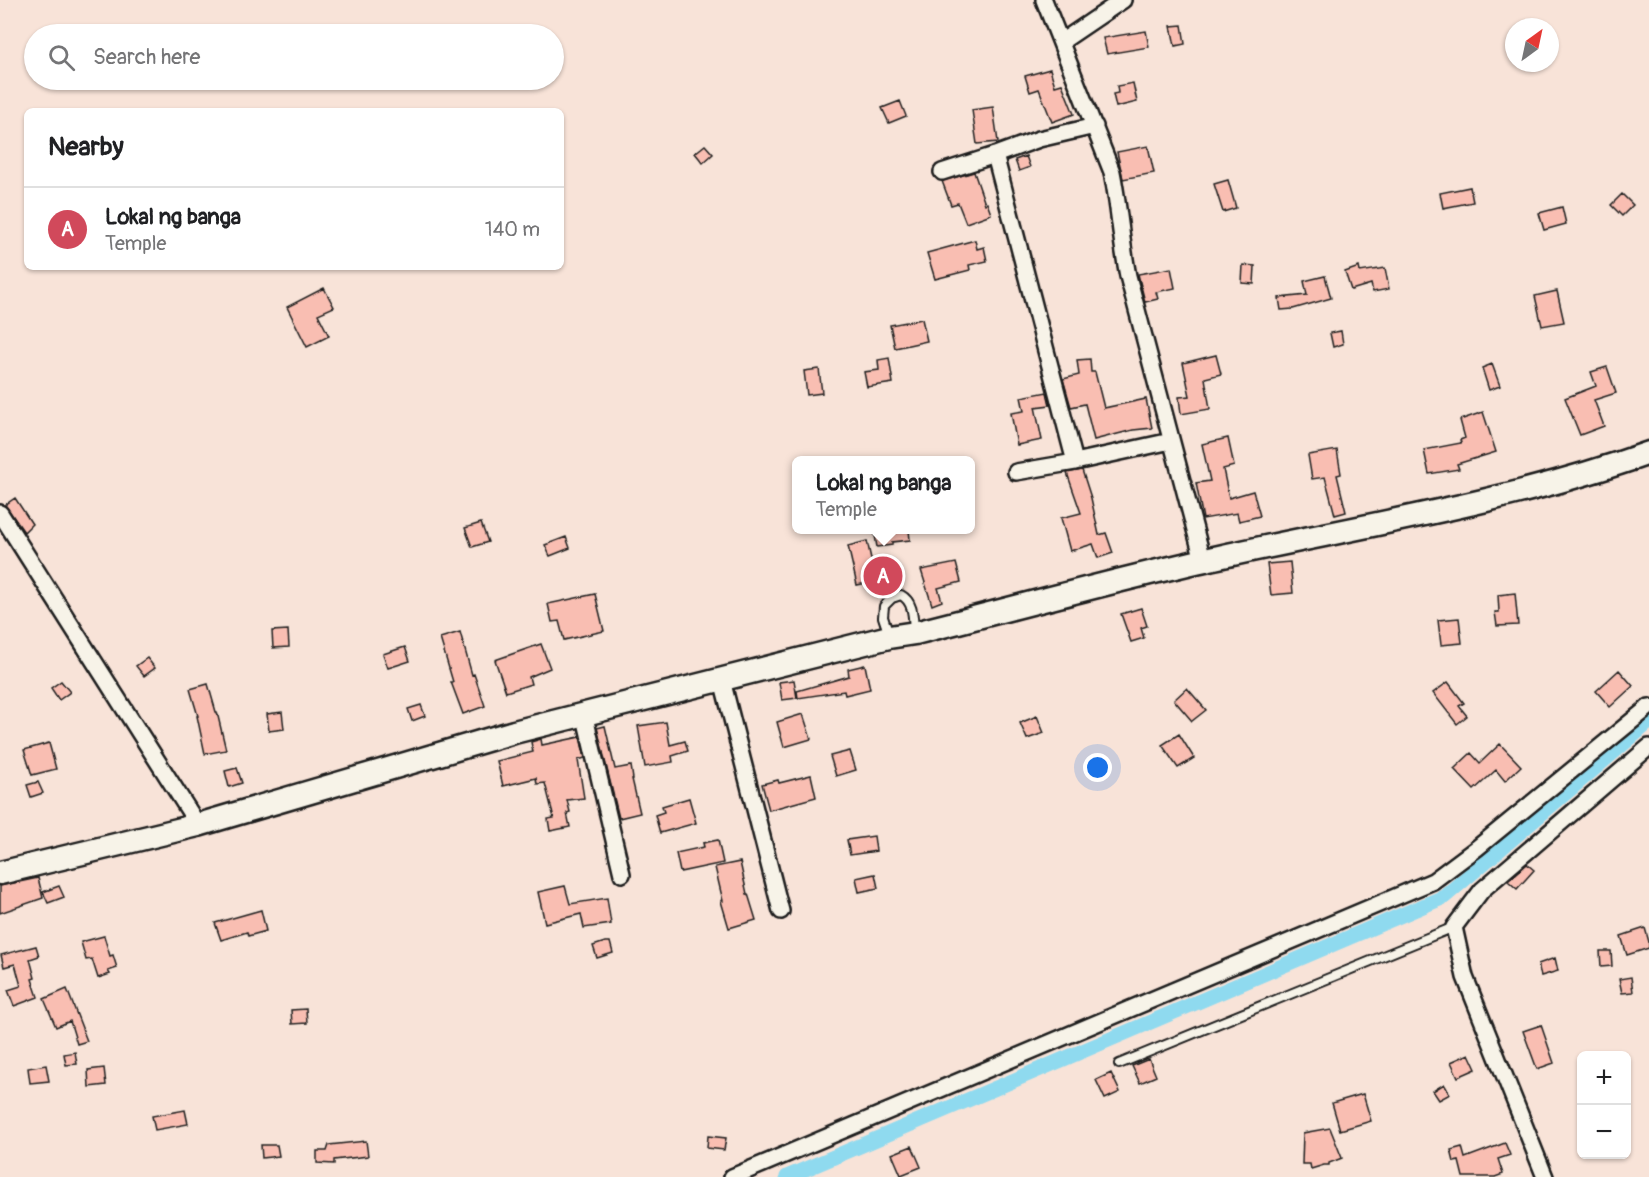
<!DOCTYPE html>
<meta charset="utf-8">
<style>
body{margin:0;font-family:Pangolin,sans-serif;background:#f6f6f6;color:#202124}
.controls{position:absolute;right:18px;bottom:18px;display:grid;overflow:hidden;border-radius:9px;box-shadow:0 2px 4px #0004}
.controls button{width:54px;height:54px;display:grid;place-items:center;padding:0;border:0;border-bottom:2px solid #e0e0e0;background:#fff;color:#202124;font:30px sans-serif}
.compass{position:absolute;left:1505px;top:18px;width:54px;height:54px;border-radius:50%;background:#fff;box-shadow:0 2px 4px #0004;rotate:33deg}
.you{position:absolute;left:1098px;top:768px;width:21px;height:21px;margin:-15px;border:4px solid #fff;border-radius:50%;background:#1a73e8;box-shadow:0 0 0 9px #1a73e833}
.badge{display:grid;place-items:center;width:39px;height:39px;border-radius:50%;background:#d1495b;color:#fff;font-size:20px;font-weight:700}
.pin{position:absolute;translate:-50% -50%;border:3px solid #fff;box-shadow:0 2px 6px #0006}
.popup{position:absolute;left:792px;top:456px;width:183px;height:78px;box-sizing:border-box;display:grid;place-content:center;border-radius:9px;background:#fff;filter:drop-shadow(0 2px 4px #0005);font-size:20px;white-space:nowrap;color:#757577}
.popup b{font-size:22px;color:#202124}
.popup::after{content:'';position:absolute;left:50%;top:100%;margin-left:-12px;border:12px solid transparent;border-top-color:#fff}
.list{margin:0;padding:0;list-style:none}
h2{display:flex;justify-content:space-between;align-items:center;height:78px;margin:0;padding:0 24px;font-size:26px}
h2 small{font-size:20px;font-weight:400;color:#757577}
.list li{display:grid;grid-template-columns:39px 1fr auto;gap:18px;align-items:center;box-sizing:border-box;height:84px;padding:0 24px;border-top:2px solid #e0e0e0}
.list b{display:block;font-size:22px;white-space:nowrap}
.list p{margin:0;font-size:20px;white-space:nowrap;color:#757577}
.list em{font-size:20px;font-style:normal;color:#757577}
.icon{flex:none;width:33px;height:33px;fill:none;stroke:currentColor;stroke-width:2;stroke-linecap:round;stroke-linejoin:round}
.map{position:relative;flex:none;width:1649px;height:1177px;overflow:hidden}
.search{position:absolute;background:#fff;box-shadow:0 2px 4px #0004;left:24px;top:24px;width:540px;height:66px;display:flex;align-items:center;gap:15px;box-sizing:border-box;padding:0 21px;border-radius:33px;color:#757577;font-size:22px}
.panel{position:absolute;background:#fff;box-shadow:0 2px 4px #0004;left:24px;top:108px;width:540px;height:162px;border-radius:9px}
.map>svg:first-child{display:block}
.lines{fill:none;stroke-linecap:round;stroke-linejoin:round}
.canal{stroke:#8fdaef;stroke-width:15}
.building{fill:#f9beb2;stroke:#1c1c1c;stroke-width:1.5}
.lane-casing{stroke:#1c1c1c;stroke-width:12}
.street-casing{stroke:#1c1c1c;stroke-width:20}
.secondary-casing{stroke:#1c1c1c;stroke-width:27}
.lane{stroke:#f7f3e8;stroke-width:8}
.street{stroke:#f7f3e8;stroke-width:15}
.secondary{stroke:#f7f3e8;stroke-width:22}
</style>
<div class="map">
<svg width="1649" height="1177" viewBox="0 0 1649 1177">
<rect width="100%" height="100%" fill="#f8e3d8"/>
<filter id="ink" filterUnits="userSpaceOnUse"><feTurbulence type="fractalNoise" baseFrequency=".0167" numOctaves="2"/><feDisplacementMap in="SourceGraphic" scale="12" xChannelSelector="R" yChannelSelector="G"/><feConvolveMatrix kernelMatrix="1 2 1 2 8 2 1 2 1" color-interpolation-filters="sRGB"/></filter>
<g filter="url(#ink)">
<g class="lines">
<path class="canal" d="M787,1177L1444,897L1649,722"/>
</g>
<path class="building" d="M1182,25L1185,44L1175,46L1171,26Z
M1146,31L1149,47L1107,54L1103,38Z
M1050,69L1055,86L1062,84L1074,114L1052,122L1039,89L1030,92L1025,76Z
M1133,83L1137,102L1116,107L1113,94L1118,93L1117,86Z
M900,101L906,116L889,123L882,108Z
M993,107L998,142L977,144L972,110Z
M705,145L713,154L703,163L695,153Z
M1148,146L1154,173L1123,179L1117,152Z
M1026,156L1030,167L1019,171L1015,160Z
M974,172L985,204L987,203L991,214L966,223L958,203L951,205L942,181Z
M1228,180L1236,208L1223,212L1214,184Z
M1470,187L1473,202L1443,208L1440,193Z
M1622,194L1633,205L1622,216L1611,205Z
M1562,207L1566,224L1544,230L1539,213Z
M975,240L977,249L984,247L987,261L969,265L970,270L935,279L927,253Z
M1243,265L1255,266L1254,284L1242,283Z
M1359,267L1360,272L1385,268L1389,289L1373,292L1371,284L1351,290L1345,272Z
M1171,268L1175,288L1156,292L1158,299L1145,302L1138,274Z
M1325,276L1331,298L1293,309L1281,310L1279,298L1307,295L1304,281Z
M324,288L334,307L318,314L329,336L307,347L287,307Z
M1557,291L1564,322L1542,326L1535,296Z
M922,319L927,341L895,348L890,325Z
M1341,331L1343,344L1333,347L1330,333Z
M1216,355L1221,374L1205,378L1210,409L1181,414L1179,397L1190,396L1183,363Z
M889,358L893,383L867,387L864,372L879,370L878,360Z
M1090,359L1091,372H1095L1104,408L1146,399L1152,428L1133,430L1094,440L1085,404L1071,407L1063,379L1079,375L1077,360Z
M1492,364L1500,386L1489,390L1482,368Z
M1607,367L1616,393L1594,400L1604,426L1580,435L1565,398L1596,386L1591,372Z
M819,369L822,393L807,395L804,371Z
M1047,392L1050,405L1035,407L1042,440L1017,445L1011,413L1024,411L1021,397Z
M1483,412L1496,452L1457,464L1459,469L1429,474L1424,450L1461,443L1460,440L1465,438L1460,420Z
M1228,438L1234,466L1223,469L1229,498L1253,491L1260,516L1239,521L1237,513L1203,519L1196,483L1210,481L1202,444Z
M1337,450L1341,474L1337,475L1346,512L1335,515L1325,477L1312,479L1308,455Z
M1082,470L1091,498L1099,535L1106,533L1113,553L1098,558L1093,544L1070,551L1061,518L1081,513L1067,473Z
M15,498L32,524L24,532L5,505Z
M481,523L488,542L472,547L465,528Z
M874,530H909L910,540L892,542V545L877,547Z
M566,537L570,548L550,556L545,545Z
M867,541L876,581L857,585L848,546Z
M1290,562L1293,593L1271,595L1267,564Z
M956,563L961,582L938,588L942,601L932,605L921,570Z
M1515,593L1518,625L1497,626L1495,612H1499L1498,595Z
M595,594L604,631L564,640L559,621L552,622L548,604Z
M1141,608L1147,626L1141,628L1144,638L1131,642L1121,614Z
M1459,618L1462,643L1441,645L1438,620Z
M288,630L289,647L273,648L272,631Z
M460,632L472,675L474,674L485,706L463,714L451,682H453L440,638Z
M541,644L550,668L529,677L531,684L506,692L495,660Z
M405,647L410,661L388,668L383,654Z
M147,658L155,668L144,676L136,666Z
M865,665L870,689L845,695L844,691L798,698L797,691L849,676L848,669Z
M1619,670L1633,686L1610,707L1596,691Z
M794,680L797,698L782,700L779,682Z
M61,681L70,692L59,700L51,688Z
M1448,682L1464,703L1459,706L1467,716L1457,724L1433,693Z
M208,684L216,712H217L226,750L205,754L197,716H198L190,689Z
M1187,688L1206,710L1192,721L1174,700Z
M421,705L425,716L412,721L408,709Z
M282,712L284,729L269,731L267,714Z
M803,714L811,739L784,747L777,722Z
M1037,716L1044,733L1027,739L1020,723Z
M666,722L670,745L685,741L688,751L672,756L673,762L645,767L638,726Z
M605,726L615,769L631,766L633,779H632L640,813L619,818L597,728Z
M1179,734L1194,758L1178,768L1162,745Z
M580,737L585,758L578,760L584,798L567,800L570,812L567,813L570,827L550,831L548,819L554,818L545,783L537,784L536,778L503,786L497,761L533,752L531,742L541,739L542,745Z
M49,743L56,769L32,775L24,750Z
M1500,744L1521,766L1505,781L1496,770L1474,790L1454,769L1471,753L1480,763Z
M850,751L856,770L836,776L830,756Z
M237,768L242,783L229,787L225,771Z
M811,775L816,797L769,810L762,784L778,780L779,783Z
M38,782L43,793L31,797L27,785Z
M689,798L696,823L660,833L655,815L664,812L662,806Z
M874,836L876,851L850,855L847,840Z
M718,840L723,863L680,872L676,853L704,847L703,843Z
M740,862L747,894H748L756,920L729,928L721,901H723L715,867Z
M1527,864L1534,870L1517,889L1508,881Z
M875,874L878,888L859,892L856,878Z
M38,878L43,898L0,913V886Z
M59,886L64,897L48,903L43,892Z
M565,886L570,904L607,898L611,924L584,928L581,914L545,923L538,892Z
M261,910L266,931L248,936L247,932L221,940L215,923Z
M1645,928L1649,942V948L1627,955L1621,936Z
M104,936L110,956L113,955L117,968L108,971L110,974L98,978L92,959L86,960L81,942Z
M605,942H610L613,953L597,958L593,946Z
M36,946L39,956L30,959L35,978L32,979L38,997L14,1006L8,990L21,986L15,964L4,967L1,955Z
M1600,951H1611L1612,966L1601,967Z
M1555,958L1558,971L1541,976L1538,964Z
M1631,977L1633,992L1622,993L1619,979Z
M67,989L87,1041L77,1044L70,1021L56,1027L44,999Z
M306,1009L307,1023L292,1024L291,1010Z
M1541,1025L1554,1063L1537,1069L1523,1031Z
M75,1052L77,1064L66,1065L64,1054Z
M1469,1054L1476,1069L1458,1077L1451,1062Z
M1149,1059L1156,1076L1140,1083L1132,1066Z
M46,1065L49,1081L30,1083L28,1068Z
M104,1068L106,1085L89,1087L88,1070Z
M1111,1073L1120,1092L1105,1099L1096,1080Z
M1444,1084L1450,1094L1439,1100L1433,1091Z
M1363,1094L1371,1121L1340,1130L1332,1103Z
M185,1110L188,1124L155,1130L152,1116Z
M1330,1128L1342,1158L1329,1163V1165H1324L1311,1169L1310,1164H1302L1303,1133Z
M708,1136L726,1138L724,1150L707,1148Z
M366,1141L368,1156L334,1160V1164L317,1163V1151H327L329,1145Z
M1505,1143L1510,1155L1498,1159L1503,1174L1495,1177H1463L1459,1161L1454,1162L1451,1150L1462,1147L1465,1158Z
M261,1145H277L279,1156L262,1158Z
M912,1146L921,1167L901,1175L892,1154Z"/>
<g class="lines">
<defs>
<path id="lane" d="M889,635L883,617L884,606L892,598L901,595C914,602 913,618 914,631
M1119,1064L1454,927"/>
<path id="street" d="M1044,0L1112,172C1119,206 1121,241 1128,276L1203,560
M1061,42L1123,0
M995,155L1075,462
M942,172L995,155L1039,139L1095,126
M1016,472L1075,462L1171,441
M0,513L198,825
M722,680L781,911
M584,713L622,874
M732,1177L1433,881L1477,848L1649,707
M1545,1177L1465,977L1454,927L1482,890L1649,747"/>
<path id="secondary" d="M0,873L198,825L514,732L889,637L915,633C1011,609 1107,582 1205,560C1353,527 1505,504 1649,453"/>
</defs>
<use href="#lane" class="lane-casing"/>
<use href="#street" class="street-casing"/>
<use href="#secondary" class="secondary-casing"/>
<use href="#lane" class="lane"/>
<use href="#street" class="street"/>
<use href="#secondary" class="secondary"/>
</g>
</g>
</svg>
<div class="controls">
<button>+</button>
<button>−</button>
</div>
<svg class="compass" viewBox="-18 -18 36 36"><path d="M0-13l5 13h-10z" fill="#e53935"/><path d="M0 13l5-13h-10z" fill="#757577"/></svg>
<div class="you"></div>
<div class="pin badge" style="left:883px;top:576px">A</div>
<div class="popup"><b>Lokal ng banga</b>Temple</div>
<div class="search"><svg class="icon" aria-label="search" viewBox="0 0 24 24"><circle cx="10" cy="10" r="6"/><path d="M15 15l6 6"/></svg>Search here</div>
<section class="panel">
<h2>Nearby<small></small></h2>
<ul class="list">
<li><span class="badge">A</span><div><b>Lokal ng banga</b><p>Temple</p></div><em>140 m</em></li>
</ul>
</section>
</div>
